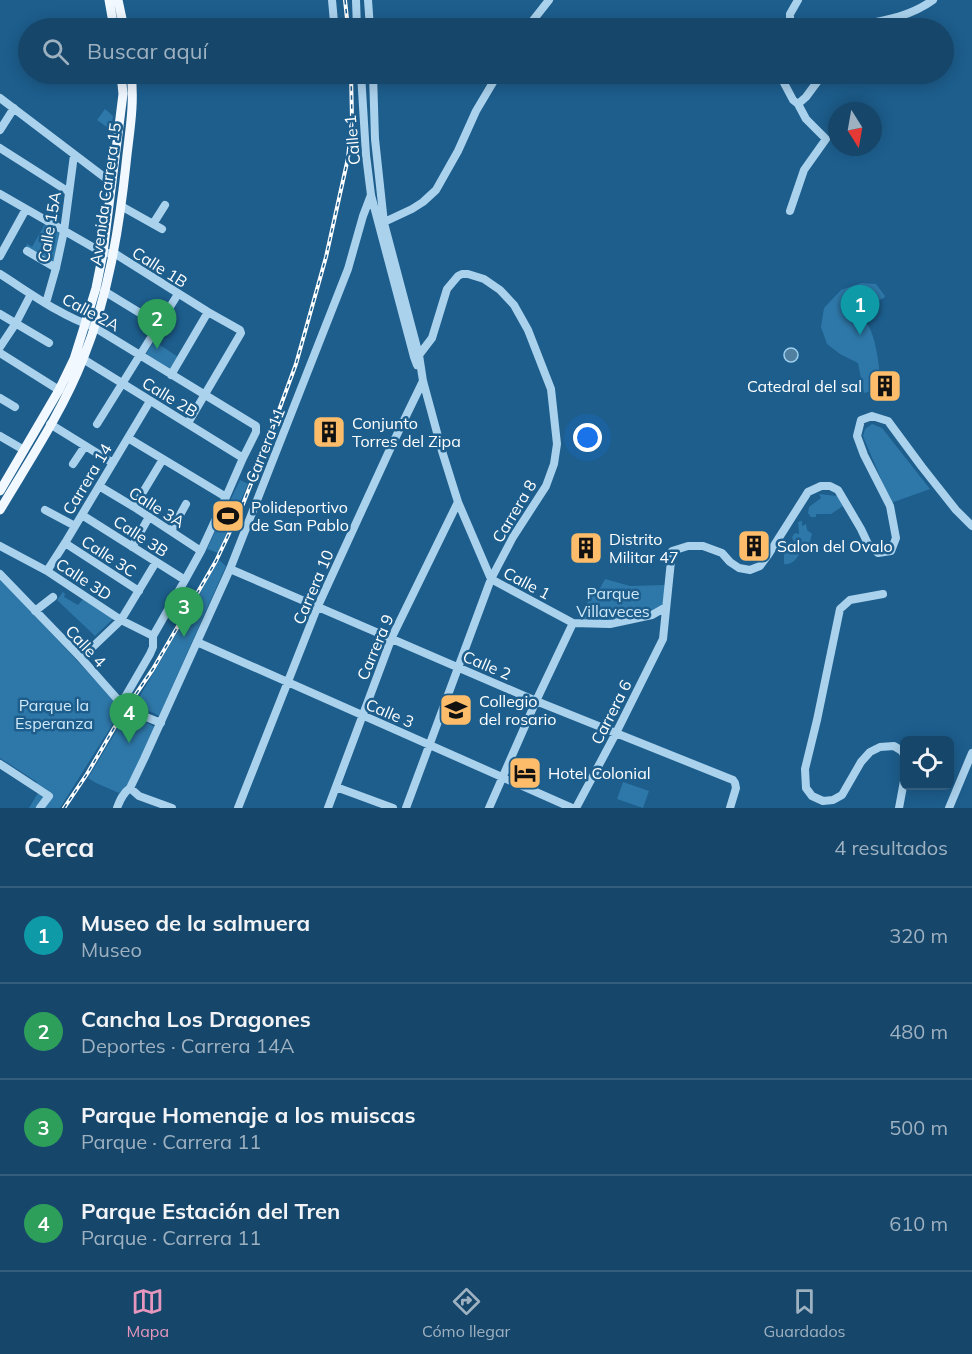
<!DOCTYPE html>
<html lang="es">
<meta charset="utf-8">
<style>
body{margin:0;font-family:Mulish,sans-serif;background:#235072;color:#f1f3f6}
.controls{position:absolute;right:18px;bottom:18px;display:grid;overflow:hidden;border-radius:9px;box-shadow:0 3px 15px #0003}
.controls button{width:54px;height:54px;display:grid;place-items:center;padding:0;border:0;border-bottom:2px solid #355e7e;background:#16466a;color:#f1f3f6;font:30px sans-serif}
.compass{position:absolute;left:828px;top:102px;width:54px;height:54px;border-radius:50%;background:#16466a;box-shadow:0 3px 15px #0003;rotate:169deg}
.you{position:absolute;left:588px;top:438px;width:21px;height:21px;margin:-15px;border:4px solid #fff;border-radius:50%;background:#1a73e8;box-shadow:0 0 0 9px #1a73e833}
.badge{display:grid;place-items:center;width:39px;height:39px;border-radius:50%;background:#e797bd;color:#fff;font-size:20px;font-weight:700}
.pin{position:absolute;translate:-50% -50px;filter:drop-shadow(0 2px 3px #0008)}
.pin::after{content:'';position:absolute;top:32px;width:21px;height:18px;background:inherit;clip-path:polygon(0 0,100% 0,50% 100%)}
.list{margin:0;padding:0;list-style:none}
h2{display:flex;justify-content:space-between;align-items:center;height:78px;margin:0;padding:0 24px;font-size:26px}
h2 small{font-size:20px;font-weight:400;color:#9eb1c1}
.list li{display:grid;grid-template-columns:39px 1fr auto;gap:18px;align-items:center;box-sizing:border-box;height:96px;padding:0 24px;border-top:2px solid #355e7e}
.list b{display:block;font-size:22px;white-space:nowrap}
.list p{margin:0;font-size:20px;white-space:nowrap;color:#9eb1c1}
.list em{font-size:20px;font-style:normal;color:#9eb1c1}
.icon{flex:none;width:33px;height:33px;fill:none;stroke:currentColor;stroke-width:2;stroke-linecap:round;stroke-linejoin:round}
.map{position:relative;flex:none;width:972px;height:808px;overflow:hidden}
.search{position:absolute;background:#16466a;box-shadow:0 3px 15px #0003;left:18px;right:18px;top:18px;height:66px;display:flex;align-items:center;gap:15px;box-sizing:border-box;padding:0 21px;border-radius:33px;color:#9eb1c1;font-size:22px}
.sheet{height:462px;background:#16466a}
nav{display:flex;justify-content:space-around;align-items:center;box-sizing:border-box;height:84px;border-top:2px solid #355e7e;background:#16466a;font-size:16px;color:#9eb1c1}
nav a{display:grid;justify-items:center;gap:3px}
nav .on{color:#e797bd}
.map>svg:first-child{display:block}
.green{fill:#2e78a9}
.water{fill:#517f9f;stroke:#9ecfee;stroke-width:1.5}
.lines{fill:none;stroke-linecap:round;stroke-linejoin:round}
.minor{stroke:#abd2ed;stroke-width:8}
.major{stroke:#f1f8ff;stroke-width:9}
.rail-casing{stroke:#fff;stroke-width:4}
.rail{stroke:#1d5e8d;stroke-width:1.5;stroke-dasharray:4.5;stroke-linecap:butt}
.labels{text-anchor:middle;stroke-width:5;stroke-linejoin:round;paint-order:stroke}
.street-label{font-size:16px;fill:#fff;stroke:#1d5e8d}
.poi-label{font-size:16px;fill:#fff;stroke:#1d5e8d;text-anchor:start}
.park-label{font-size:16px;fill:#d0e9f9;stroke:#1d5e8d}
</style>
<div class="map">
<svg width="972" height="808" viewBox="0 0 972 808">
<rect width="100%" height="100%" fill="#1d5e8d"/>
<path class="green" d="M105,109L113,116L111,130L97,120Z
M46,222L60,231L53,265L24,249L27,245L26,243L32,247Z
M861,283L876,284L885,296L884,298L874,302L864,321C877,331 879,372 882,388L864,393L858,363L840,354L827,344L821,327L824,308L841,290Z
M154,341L178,357L170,370L145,356Z
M872,424L882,428L930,489L891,503L863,436L865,429Z
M240,480L248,484L218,553L207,549Z
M819,494L837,496L843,506L831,514H816V517H811L808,513L809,507L821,498Z
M802,521V526L806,524L807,530L812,534L809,545L804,544C800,553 795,566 784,564V551L794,542L792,537L795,533L799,534L798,522Z
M219,560L226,566L159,716L152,712L133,708Z
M0,578L122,709L60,808H29L38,793L33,789L37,782L0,758Z
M605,579L630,586L665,585L663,605L652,613L610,622L580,619L591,594H597Z
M63,592L65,594L64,597L78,605L83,599L113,619L95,636L57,600Z
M127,713L155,727L126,788L119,793L96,783L88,778Z
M623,782L649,791L643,808L617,799Z"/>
<path class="water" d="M784 355a7 7 0 1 1 14 0a7 7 0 1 1-14 0Z"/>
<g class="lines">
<path class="minor" d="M356,0L357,28
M368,0L370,28
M297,28L334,22L332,0
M527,28L549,0
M790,28V14L798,0
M857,28L860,25C887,20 911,16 933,0
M361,74L366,155L371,195L414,357L417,365
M373,74L375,139L384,223L419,355L423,381L442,451L458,502L491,579L573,623L610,624L652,615L666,607
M782,74L784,83L793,100L798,104L806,119L826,139L804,170L790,211
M0,98L112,183
M798,104L806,97L823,74
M0,130L14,108
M0,148L69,192
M0,194L103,253H114L208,312L240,330L241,333L188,423
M121,206L162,229
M153,224L165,205
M380,224L412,209L423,202L436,190L458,151L476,111L498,74
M27,251L56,268
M0,256L26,209
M0,274C30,293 61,316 94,327L256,426V432L243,458L226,497L201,551L185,580L153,636V647L150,654L121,704
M104,291L158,324
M46,303L56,268L64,231L74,155
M0,314L49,343
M0,347L16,323L31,294
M0,353L59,390
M83,359L243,458
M171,375L208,312
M0,398L15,407
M50,424L113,463
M97,424L178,294
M0,436L24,450
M128,438L226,497
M73,464L85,446
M99,486L134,507L201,551
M134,507L163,459
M45,510L75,526
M82,515L185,580
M171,531L186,504
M65,543L139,591
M0,546L47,571L121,620L153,636
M132,547L149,517
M230,569L536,701L733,780L735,783L736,788L730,808
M47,571L65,543L150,401
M0,574L81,658L126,709L161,723
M883,594L850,600L840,609L817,720L805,769L806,788L812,796L823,801L833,800L842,795L861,762L870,752L880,747L894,746L902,751L904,755
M35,611L53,597
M197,642L572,808
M81,658L121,620L156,562
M0,764L49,796L40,808
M336,787L393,808
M130,788L139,796L172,808
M117,808C120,800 123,793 130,788L144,759L230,569L348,269L363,216L371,195
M238,808L317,608L391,447L423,381
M328,808L392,637L458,502
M406,808L491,579L513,537L546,486L554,464L557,444L551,389L528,330L514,305L500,290L484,279L468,274H462L458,276L447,289L432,338L419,355
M489,808L536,701L573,623
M576,808L616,733L663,639L672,551L688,546H703L722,553L730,562L739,568L750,570L760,566L768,555L808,492L821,486H830L838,490L861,529L868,544L878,553L891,551L896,538L890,506L864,455L857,436L861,420L872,416L888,421L922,467L956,510L972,526
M899,808L904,781
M949,808L972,753"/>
<path class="major" d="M109,0L114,28
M118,0L124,28
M0,491L59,390L74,359L85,324L96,288L103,253L123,94L121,74
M0,510C29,461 62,412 83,359C108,297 119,230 126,164C129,134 135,104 131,74"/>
<defs>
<path id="rail" d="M345,0L348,28
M64,808L87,774L123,713L153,669L216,561L243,504L264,451L296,364L326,257L348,158L352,119L351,74"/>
</defs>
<use href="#rail" class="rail-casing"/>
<use href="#rail" class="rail"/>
</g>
<defs>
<symbol id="building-square" viewBox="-11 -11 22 22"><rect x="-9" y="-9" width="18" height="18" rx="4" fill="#fcbc6a" stroke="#1d5e8d"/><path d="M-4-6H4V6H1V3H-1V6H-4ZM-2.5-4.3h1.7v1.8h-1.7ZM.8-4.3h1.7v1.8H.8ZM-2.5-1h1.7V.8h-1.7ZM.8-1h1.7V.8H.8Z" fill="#111"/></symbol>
<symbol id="stadium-square" viewBox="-11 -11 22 22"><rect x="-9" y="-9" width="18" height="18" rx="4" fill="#fcbc6a" stroke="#1d5e8d"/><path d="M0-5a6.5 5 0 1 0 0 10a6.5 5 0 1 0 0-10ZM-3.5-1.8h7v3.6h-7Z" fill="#111"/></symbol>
<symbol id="university-square" viewBox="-11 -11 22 22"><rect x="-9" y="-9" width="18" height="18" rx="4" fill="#fcbc6a" stroke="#1d5e8d"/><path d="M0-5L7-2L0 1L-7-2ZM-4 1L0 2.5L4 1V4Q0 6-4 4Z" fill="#111"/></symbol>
<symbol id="hotel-square" viewBox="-11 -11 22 22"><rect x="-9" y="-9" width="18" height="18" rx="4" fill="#fcbc6a" stroke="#1d5e8d"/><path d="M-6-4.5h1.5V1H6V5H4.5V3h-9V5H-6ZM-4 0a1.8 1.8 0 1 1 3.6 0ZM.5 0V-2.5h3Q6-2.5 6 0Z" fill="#111"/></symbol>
</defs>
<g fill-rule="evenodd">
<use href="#building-square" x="866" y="367" width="38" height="38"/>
<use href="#building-square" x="310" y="413" width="38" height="38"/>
<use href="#stadium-square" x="209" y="497" width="38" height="38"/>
<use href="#building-square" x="735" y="527" width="38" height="38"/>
<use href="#building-square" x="567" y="529" width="38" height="38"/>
<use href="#university-square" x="437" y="691" width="38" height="38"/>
<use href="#hotel-square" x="506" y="754" width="38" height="38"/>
</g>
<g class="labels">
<g class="street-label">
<text transform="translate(352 140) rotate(-95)" y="6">Calle 1</text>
<text transform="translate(105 194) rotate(-82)" y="6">Avenida Carrera 15</text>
<text transform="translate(49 227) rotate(-80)" y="6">Calle 15A</text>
<text transform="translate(160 267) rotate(32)" y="6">Calle 1B</text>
<text transform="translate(91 312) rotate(28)" y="6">Calle 2A</text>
<text transform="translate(170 397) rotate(31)" y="6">Calle 2B</text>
<text transform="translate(265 445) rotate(-68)" y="6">Carrera 11</text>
<text transform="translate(87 479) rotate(-59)" y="6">Carrera 14</text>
<text transform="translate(157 507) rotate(32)" y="6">Calle 3A</text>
<text transform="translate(514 511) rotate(-59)" y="6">Carrera 8</text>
<text transform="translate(141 536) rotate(33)" y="6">Calle 3B</text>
<text transform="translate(109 556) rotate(33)" y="6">Calle 3C</text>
<text transform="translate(84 579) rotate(33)" y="6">Calle 3D</text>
<text transform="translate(527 583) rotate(28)" y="6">Calle 1</text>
<text transform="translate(313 587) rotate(-67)" y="6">Carrera 10</text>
<text transform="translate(86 646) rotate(47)" y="6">Calle 4</text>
<text transform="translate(375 647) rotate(-67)" y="6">Carrera 9</text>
<text transform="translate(487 665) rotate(23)" y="6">Calle 2</text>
<text transform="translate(611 712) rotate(-63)" y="6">Carrera 6</text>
<text transform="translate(390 713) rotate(23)" y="6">Calle 3</text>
</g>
<g class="poi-label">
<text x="862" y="392" text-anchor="end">Catedral del sal</text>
<text x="352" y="429">Conjunto<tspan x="352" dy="18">Torres del Zipa</tspan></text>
<text x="251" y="513">Polideportivo<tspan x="251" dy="18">de San Pablo</tspan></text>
<text x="609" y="545">Distrito<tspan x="609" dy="18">Militar 47</tspan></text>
<text x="777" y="552">Salon del Ovalo</text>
<text x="479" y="707">Collegio<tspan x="479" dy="18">del rosario</tspan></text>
<text x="548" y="779">Hotel Colonial</text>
</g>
<g class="park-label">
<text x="613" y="599">Parque<tspan x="613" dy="18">Villaveces</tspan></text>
<text x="54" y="711">Parque la<tspan x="54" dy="18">Esperanza</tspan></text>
</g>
</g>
</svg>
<div class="controls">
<button><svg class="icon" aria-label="locate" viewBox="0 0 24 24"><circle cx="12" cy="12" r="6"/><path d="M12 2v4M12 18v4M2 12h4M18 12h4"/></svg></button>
</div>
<svg class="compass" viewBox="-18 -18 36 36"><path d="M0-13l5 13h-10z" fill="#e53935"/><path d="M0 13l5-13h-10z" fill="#9eb1c1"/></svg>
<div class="you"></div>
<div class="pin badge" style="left:860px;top:335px;background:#0f9aa8">1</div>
<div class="pin badge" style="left:157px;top:349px;background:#2e9e5b">2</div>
<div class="pin badge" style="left:184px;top:637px;background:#2e9e5b">3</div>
<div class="pin badge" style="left:129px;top:743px;background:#2e9e5b">4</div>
<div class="search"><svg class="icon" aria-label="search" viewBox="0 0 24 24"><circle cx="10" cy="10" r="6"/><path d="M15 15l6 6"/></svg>Buscar aquí</div>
</div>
<section class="sheet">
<h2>Cerca<small>4 resultados</small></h2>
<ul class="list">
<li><span class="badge" style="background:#0f9aa8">1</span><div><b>Museo de la salmuera</b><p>Museo</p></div><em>320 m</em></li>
<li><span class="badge" style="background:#2e9e5b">2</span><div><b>Cancha Los Dragones</b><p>Deportes · Carrera 14A</p></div><em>480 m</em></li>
<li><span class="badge" style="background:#2e9e5b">3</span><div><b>Parque Homenaje a los muiscas</b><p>Parque · Carrera 11</p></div><em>500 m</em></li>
<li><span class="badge" style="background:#2e9e5b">4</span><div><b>Parque Estación del Tren</b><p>Parque · Carrera 11</p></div><em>610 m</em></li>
</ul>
</section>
<nav>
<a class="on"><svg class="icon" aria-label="map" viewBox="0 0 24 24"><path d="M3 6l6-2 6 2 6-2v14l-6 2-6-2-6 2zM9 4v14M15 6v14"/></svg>Mapa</a>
<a><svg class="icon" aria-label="directions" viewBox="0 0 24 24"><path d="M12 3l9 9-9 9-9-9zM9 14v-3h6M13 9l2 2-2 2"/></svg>Cómo llegar</a>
<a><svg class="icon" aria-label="saved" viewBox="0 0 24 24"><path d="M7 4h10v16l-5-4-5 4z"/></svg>Guardados</a>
</nav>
